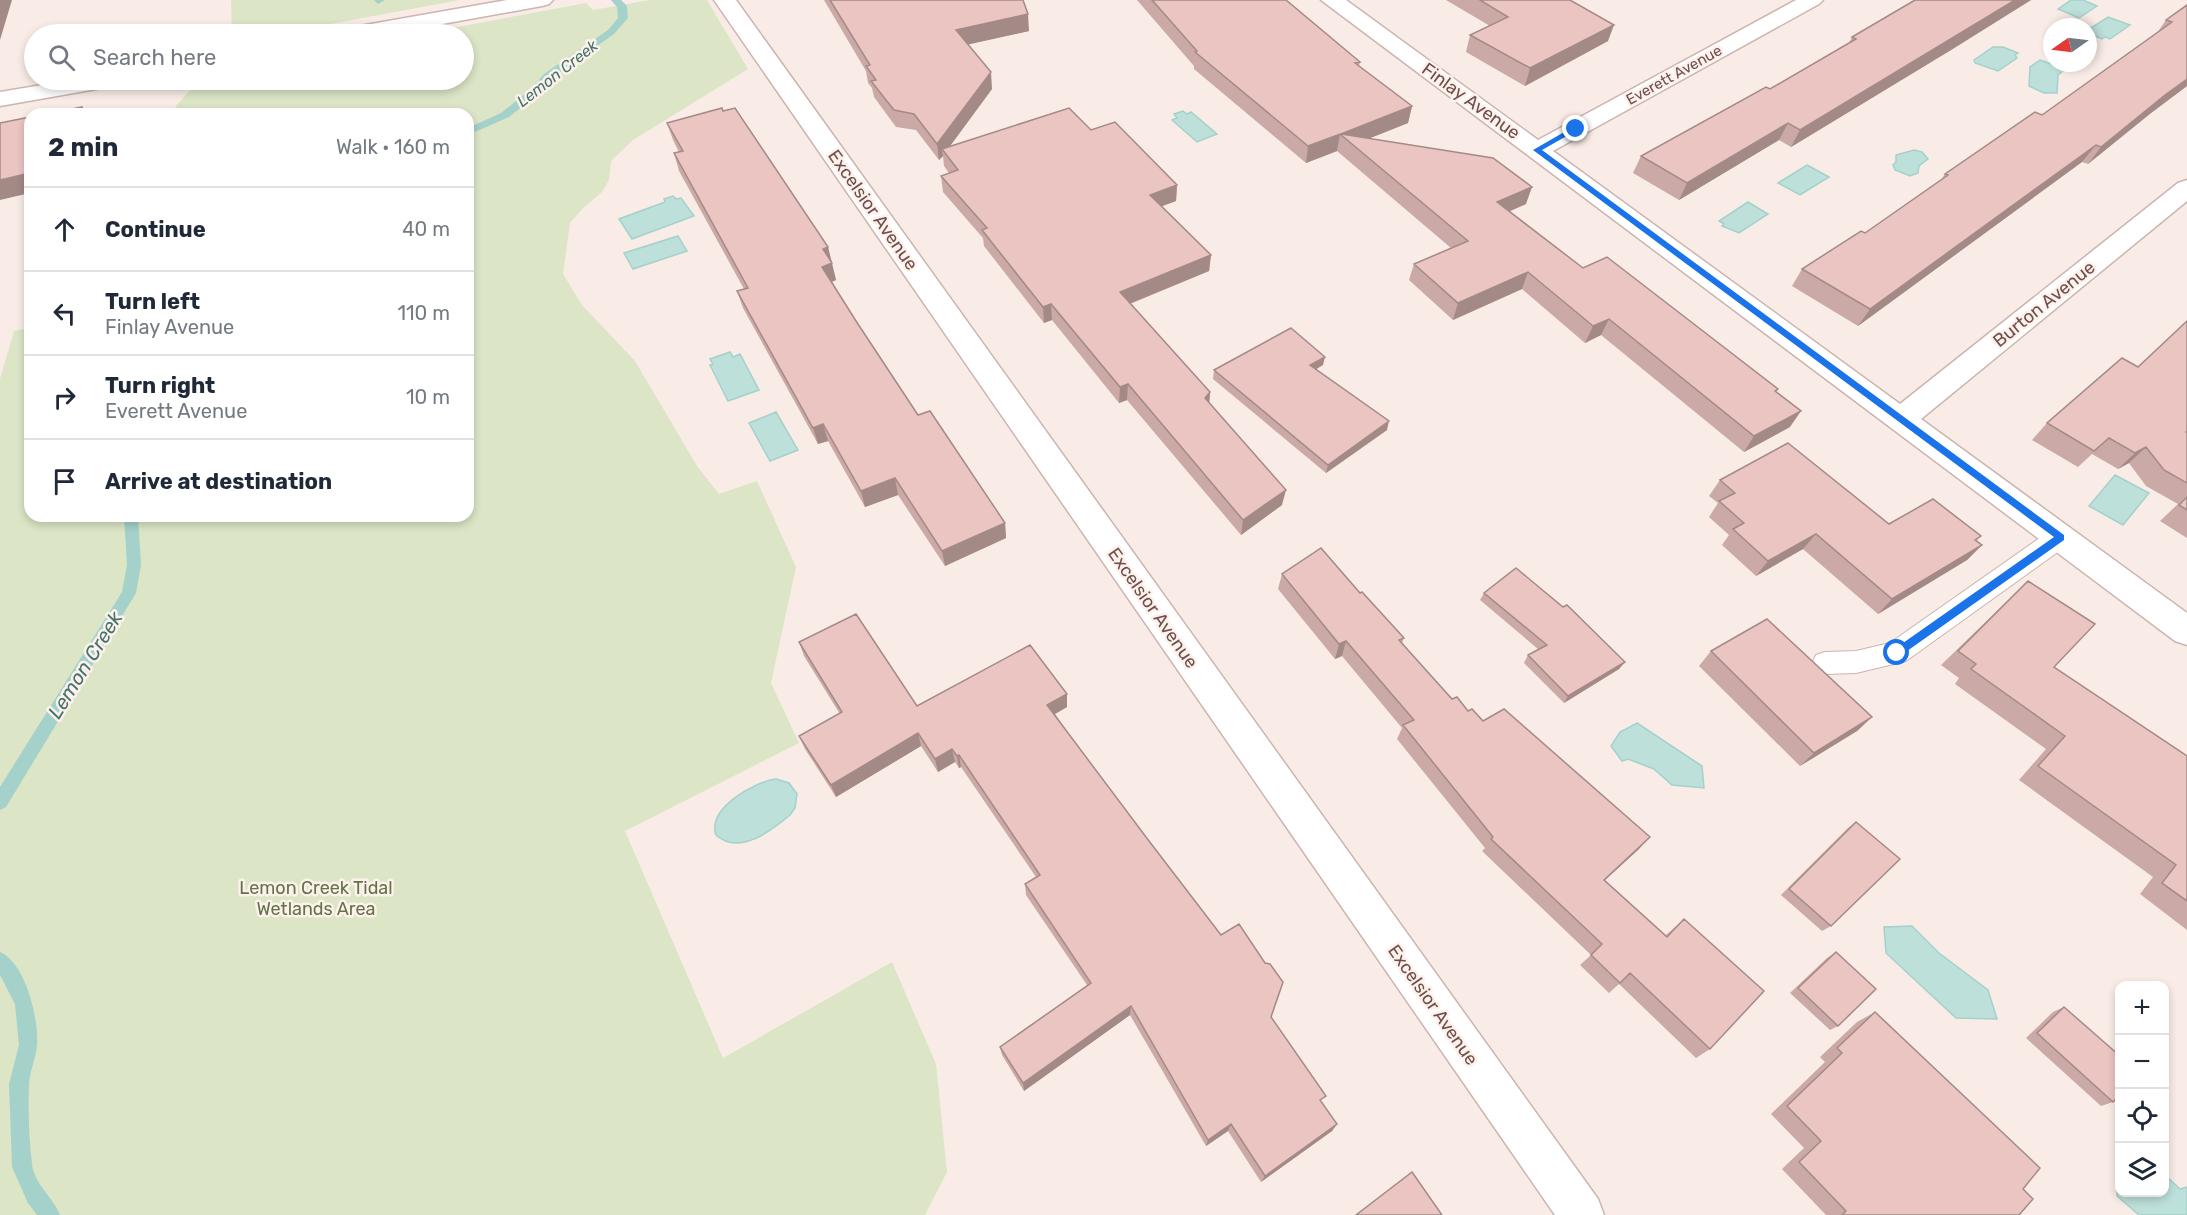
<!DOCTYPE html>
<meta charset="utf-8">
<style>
body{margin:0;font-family:Rubik,sans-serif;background:#f6f6f7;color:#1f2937}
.controls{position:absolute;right:18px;bottom:18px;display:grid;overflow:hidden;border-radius:12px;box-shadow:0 3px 9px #0003}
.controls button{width:54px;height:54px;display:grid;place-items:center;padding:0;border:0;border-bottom:2px solid #e0e1e3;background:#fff;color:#1f2937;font:30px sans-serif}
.compass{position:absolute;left:2043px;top:18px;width:54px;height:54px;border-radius:50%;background:#fff;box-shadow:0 3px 9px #0003;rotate:256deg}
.stop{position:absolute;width:18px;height:18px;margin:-14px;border:4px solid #1a73e8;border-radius:50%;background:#fff}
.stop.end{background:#1a73e8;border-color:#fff;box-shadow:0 2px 6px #0008}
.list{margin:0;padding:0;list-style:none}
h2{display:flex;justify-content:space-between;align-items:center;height:78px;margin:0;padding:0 24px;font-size:26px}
h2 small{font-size:20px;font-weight:400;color:#747a83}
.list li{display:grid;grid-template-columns:39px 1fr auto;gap:18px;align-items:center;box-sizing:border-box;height:84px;padding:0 24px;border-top:2px solid #e0e1e3}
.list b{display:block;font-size:22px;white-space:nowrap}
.list p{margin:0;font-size:20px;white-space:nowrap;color:#747a83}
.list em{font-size:20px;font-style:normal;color:#747a83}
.icon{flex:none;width:33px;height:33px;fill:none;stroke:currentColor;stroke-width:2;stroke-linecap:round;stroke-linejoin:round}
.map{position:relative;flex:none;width:2187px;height:1215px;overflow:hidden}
.search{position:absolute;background:#fff;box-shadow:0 3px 9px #0003;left:24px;top:24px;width:450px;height:66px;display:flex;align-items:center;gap:15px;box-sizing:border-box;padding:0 21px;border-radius:33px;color:#747a83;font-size:22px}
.panel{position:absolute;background:#fff;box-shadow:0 3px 9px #0003;left:24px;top:108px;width:450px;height:414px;border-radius:18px}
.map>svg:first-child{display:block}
.green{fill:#dce5c6}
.water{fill:#bde0db;stroke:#a4d1ca;stroke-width:1.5}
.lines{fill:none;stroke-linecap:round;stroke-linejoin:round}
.stream{fill:#a4d1ca;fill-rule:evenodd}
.lane-casing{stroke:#ccb4b0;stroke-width:2}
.street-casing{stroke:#ccb4b0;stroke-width:3}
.lane{fill:#fff;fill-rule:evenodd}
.street{fill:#fff;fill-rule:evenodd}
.wall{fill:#caa9a6}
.shaded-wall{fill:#a48a87}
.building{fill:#ebc5c1;stroke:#a48a87;stroke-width:1.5}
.route{fill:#1a73e8}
.labels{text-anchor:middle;stroke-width:5;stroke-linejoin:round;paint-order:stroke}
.far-street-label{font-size:15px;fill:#6f4f4e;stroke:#fdf1eb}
.far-water-label{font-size:16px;font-style:italic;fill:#43736c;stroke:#fdf1eb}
.street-label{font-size:18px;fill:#6f4f4e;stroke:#fdf1eb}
.park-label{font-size:18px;fill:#627447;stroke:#fdf1eb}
.water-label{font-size:20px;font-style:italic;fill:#43736c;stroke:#fdf1eb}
</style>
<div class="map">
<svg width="2187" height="1215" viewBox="0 0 2187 1215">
<rect width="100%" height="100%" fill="#f9ece6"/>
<path class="green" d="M231,0H460L276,34H232Z
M650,0H707L748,69L633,140L611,161L609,180L602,192L583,208L570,223L563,274L582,305L635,361L697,466L719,494L757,481L796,567L771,683L799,743L625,831L723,1058L892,962L936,1064L947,1172L925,1215H0V379L14,331L30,328V516H468V114H174L176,106L199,80H464V34H420L586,3L593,10Z"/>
<path class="water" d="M2071,0H2083L2097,6L2079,18L2058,9Z
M2108,17L2130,25L2110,39L2105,37L2102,39L2090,34L2092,32L2088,30Z
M1993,47H2003L2018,53L2015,55L2017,58L1998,71L1975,63L1974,60Z
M2040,60L2060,67L2058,69L2063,71L2058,75L2057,93H2044L2029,86L2030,67Z
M1183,111L1187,114L1191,112L1217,134L1197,142L1172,120L1177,118L1174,114Z
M1914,150L1922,152L1928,159L1919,166L1918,173L1910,176L1895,170L1893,165L1896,162V155Z
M1807,165L1829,177L1800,195L1778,183Z
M673,196L676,199L681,198L694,216L632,239L619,219L665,202L664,199Z
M1748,202L1768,214L1739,233L1722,226L1724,224L1719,221Z
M678,236L687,251L633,269L624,253Z
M730,352L733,357L740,354L759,390L728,401L710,365L713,364L710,359Z
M776,412L798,450L770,461L749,423Z
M2115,475L2149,493L2123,525L2089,506Z
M1637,723L1702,766L1704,788L1672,785L1654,769L1628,759L1622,761L1611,746L1620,732Z
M776,779L789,783L797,794L795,808L790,815C771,831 739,856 716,835C707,809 753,782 776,779Z
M1912,926L1939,953L1988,990L1997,1019L1956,1018L1886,953L1884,927Z
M2119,1158L2120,1192H2164L2165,1175L2180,1189L2187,1187V1215H2139L2117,1196Z"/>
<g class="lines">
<path class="stream" d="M374,0H385L378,4Z
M611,0H621L627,6L628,18L614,34L552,78L539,93L509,117L468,135V128L501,113L531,89L544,74L608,30L618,18L617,7Z
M124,516H138L141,565L136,593L6,807L0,810V787L122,592L127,565Z
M0,952C26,963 39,1020 37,1045C36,1059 29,1072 29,1086C28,1111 29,1139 32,1164C34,1184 53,1197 60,1215H37L28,1203L12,1167L9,1084L19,1045L15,1004L0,975Z"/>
<defs>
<path id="lane" d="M2060,527L2069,530L2072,537L2069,544L1906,661L1856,673L1825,674L1816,671L1812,663L1816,655L1825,652L1856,651L1890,643L2051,530Z"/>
<path id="street" d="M507,0H553L549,4L542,6L387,34H343L346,29L354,27Z
M714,0H736L1598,1199L1604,1215H1555Z
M1321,0H1346L1538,140L1796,0H1823L1819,4L1553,151L1900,404L2178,183L2187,180V201L1921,419L2187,613V645L2175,641Z
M72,80H119L116,85L108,87L0,106V92Z"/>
</defs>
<use href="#lane" class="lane-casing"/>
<use href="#street" class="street-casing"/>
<use href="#lane" class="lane"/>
<use href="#street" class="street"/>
</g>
<path class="wall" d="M824,0H1023L1029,31L968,44L992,89L949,147L1091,130L1177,185L1176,201L1162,206L1211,255L1209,271L1130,304L1210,392L1209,403L1282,505L1241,535L1127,400L1119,403L1052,320L1044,323L984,246L983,238L943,192L941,176L949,173L944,166L943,156L939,160L916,130L896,127L874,97L872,88L868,83L866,71Z
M1137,0H1286L1360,62L1359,66L1412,106L1408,123L1370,138L1526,204L1510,211L1583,268L1778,389L1777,392L1790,427L1744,452L1601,335L1585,343L1522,289L1453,320L1409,280L1414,264L1451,248L1337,151L1306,163L1194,69V66Z
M1446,0H1570L1608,41L1525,86L1466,52L1470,35L1490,26Z
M1915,0H2031L1951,50L1791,147L1779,140L1679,200L1633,173L1641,156L1770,89L1849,43L1852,37Z
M2187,5V86L2151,113L2088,164L2082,162L1858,326L1792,286L1802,269L1865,233L1941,180L1945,174L2042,115L2157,33L2166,20Z
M723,111L828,247L836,280L832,282L856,321L918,415L1005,523L1006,538L945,566L898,495L865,507L828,441L818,444L743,308L737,291L744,289L679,171L674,153L679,152L673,140L667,123Z
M1323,365L1316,369L1387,430L1326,473L1213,379L1214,370Z
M2138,367L2187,433V538L2160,521L2178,504L2146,486L2129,463L2118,469L2092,454L2078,467L2032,440L2047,423Z
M1720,480L1889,524L1981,536L1977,540L1982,545L1967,560L1878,614L1803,549L1756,576L1722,545L1729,535L1709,517L1718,503L1709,496Z
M1282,574L1360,593L1404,638L1402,643L1452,699L1483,721L1639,849L1605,880L1666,935L1684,919L1710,1049L1696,1058L1619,984L1609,993L1580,965L1591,955L1482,851L1485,848L1397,739L1402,728L1342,656L1335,659L1278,589Z
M2028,581L2054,667L2187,756V930L2140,894L2153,877L2019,780L2046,749L1955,684L1959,678L1941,665Z
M1484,593L1625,662L1619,669L1564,703L1524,663L1528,655L1538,649L1480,600Z
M799,642L917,706L1067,694V707L1055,714L1271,1017L1321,1102L1337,1124L1332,1131L1261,1182L1228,1131L1206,1146L1130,1015L1024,1091L1002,1055L1000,1047L1087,985L1026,895L1025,884L1036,877L961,767L959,768L955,762L938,772L921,746L836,797L805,749L799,736L840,714L804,656Z
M1711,651L1872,717L1857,731L1800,766L1699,666Z
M1856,822L1831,926L1822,931L1781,895L1848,828Z
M1836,952L1838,1026L1830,1030L1790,993L1827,958Z
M2064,1007L2113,1102L2101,1106L2026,1038L2053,1012Z
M1875,1012L2023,1189L2019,1215H1826L1782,1169L1804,1148L1771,1114L1825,1062L1820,1057L1857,1022Z"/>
<path class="shaded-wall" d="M0,0H12L0,40Z
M2015,0H2031L1951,50L1791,147L1800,130Z
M1028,14L1029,31L957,47L956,30Z
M1614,25L1608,41L1525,86L1530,68Z
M991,72L992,89L945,153L942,149L943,156L939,160L937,144Z
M2187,79V86L2151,113L2088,164L2101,147L2165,95Z
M1412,106L1408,123L1353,145L1341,134Z
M82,107L87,114H82Z
M1788,123L1779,140L1679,200L1687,183Z
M1340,134L1337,151L1306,163L1308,146Z
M2096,145L2082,162L1858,326L1870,309Z
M30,173V193L0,200V180Z
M1177,185L1176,201L1149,211L1150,195Z
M1532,187L1526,204L1492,219L1497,202Z
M828,247L836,280L826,284L822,267L823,249Z
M1211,255L1209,271L1119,308L1120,292Z
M1528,272L1522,289L1453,320L1458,303Z
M1051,304L1052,320L1044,323L1043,307Z
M1609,319L1601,335L1585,343L1593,326Z
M1325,357L1323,365L1308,374L1310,365Z
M1128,384L1127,400L1119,403L1120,387Z
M1210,392L1209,407L1205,398Z
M1801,411L1790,427L1744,452L1754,436Z
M1389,421L1387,430L1326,473L1328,465Z
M823,424L828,441L818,444L813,428Z
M2146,447L2129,463L2118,469L2135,453Z
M895,478L898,495L865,507L861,491Z
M1286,490L1282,505L1241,535L1243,520Z
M1005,523L1006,538L945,566L942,551Z
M1816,534L1803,549L1756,576L1768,561Z
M1982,545L1967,560L1878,614L1892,599Z
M1346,641L1342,656L1335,659L1339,644Z
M1625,662L1619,669L1564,703L1568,696Z
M1067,694V707L1048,718L1047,705Z
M1872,717L1857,731L1800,766L1814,753Z
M918,733L921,746L836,797L831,785Z
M952,749L955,762L938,772L935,759Z
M959,755L961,767L959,768L957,756Z
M1650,837L1639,849L1593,891L1604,880Z
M1131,1006L1130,1015L1024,1091L1023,1083Z
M1231,1124L1228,1131L1206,1146L1208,1140Z
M1337,1124L1332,1131L1261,1182L1265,1176Z"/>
<path class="building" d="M830,0H1023L1028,14L956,30L991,72L937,144L914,114L894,110L871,81L876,80L866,66L870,65Z
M1152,0H1286L1360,62L1355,63L1412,106L1341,134L1493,158L1532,187L1497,202L1583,268L1607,257L1778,389L1775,391L1801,411L1754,436L1609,319L1593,326L1528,272L1458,303L1414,264L1468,241L1340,134L1308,146L1195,52L1197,51Z
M1480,0H1570L1614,25L1530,68L1470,35L1508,17Z
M1915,0H2015L1800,130L1788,123L1687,183L1641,156L1766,87L1770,89L1856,39L1852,37Z
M2187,5V79L2165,95L2101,147L2096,145L1870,309L1802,269L1861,231L1865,233L1948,175L1945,174L2035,112L2042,115L2172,22L2166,20Z
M82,107V114H48Z
M722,108L723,111L735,108L828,247L823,249L832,263L822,267L856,321L918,415L930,411L1005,523L942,551L895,478L861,491L823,424L813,428L737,291L748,288L674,153L683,151L667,123Z
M1069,108L1091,130L1115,122L1177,185L1150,195L1211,255L1120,292L1210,392L1205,398L1286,490L1243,520L1128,384L1120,387L1051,304L1043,307L982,230L987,228L941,176L958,170L942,149Z
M30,117V173L0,180V123Z
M2187,321V431L2186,432L2187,433V483L2164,470L2146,447L2135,453L2109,438L2094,451L2047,423L2122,358L2138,367Z
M1291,328L1325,357L1310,365L1389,421L1328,465L1214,370Z
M1788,443L1889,524L1933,499L1981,536L1975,540L1982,545L1892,599L1816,534L1768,561L1733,529L1744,523L1719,501L1735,493L1720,480Z
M2187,497V510L2179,505Z
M1321,548L1360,593L1362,592L1404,638L1399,640L1452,699L1457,697L1468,711L1472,709L1483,721L1504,709L1650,837L1604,880L1667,937L1684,919L1764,991L1710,1049L1630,973L1620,983L1591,955L1602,944L1491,839L1493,837L1403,725L1414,720L1346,641L1339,644L1282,574Z
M1516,568L1563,607L1567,605L1625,662L1568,696L1528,655L1547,645L1484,593Z
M2028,581L2095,624L2054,667L2187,756V901L2162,883L2176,865L2038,766L2065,736L1971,669L1976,664L1958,651Z
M856,614L917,706L1030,645L1067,694L1047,705L1149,841L1221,935L1239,924L1265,963L1270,964L1283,982L1271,1017L1326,1096L1320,1100L1337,1124L1265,1176L1231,1124L1208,1140L1131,1006L1023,1083L1000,1047L1091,983L1025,884L1040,875L959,755L957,756L952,749L935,759L918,733L831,785L799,736L842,712L799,642Z
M1767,619L1872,717L1814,753L1711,651Z
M1856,822L1900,859L1831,926L1789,889Z
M1836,952L1876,989L1838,1026L1798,988Z
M2064,1007L2120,1056V1095L2113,1102L2037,1033Z
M1875,1012L2040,1168L2023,1189L2033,1199L2019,1215H1842L1846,1211L1799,1162L1821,1141L1787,1106L1842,1053L1837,1048Z
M1412,1172L1442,1215H1356Z"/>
<path class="route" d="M1573,127L1579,129L1542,150L2064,535V540L1900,656H1893V650L2054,537L1533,150Z"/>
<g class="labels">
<g class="far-street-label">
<text transform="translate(1674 75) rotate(-29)" y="5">Everett Avenue</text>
</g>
<g class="far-water-label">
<text transform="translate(557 73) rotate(-38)" y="6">Lemon Creek</text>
</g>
<g class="street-label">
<text transform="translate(1471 101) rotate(36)" y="6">Finlay Avenue</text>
<text transform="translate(873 210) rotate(55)" y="6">Excelsior Avenue</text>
<text transform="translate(2044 304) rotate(-39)" y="6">Burton Avenue</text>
<text transform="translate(1153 608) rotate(55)" y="6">Excelsior Avenue</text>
<text transform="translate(1433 1005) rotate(55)" y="6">Excelsior Avenue</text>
</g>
<g class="park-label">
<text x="316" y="894">Lemon Creek Tidal<tspan x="316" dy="21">Wetlands Area</tspan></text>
</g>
<g class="water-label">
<text transform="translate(85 665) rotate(-58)" y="7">Lemon Creek</text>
</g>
</g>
</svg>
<div class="controls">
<button>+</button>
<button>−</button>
<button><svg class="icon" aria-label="locate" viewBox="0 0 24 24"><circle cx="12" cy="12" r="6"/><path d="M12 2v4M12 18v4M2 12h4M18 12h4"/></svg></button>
<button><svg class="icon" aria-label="layers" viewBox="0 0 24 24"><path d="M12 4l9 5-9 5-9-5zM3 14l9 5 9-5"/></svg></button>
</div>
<svg class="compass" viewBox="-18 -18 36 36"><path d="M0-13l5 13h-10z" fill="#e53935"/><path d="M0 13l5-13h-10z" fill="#747a83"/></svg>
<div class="stop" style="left:1897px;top:653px"></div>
<div class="stop end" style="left:1576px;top:129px"></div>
<div class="search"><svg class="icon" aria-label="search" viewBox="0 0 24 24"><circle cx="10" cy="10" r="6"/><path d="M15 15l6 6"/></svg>Search here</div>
<section class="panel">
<h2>2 min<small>Walk · 160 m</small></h2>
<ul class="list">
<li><svg class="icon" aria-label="ahead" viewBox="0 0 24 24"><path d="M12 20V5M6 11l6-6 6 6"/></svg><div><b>Continue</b></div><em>40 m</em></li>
<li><svg class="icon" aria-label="left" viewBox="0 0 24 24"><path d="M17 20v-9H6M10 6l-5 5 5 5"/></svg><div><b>Turn left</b><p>Finlay Avenue</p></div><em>110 m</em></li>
<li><svg class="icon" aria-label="right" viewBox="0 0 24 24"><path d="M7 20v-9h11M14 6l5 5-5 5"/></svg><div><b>Turn right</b><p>Everett Avenue</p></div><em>10 m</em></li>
<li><svg class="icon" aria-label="arrive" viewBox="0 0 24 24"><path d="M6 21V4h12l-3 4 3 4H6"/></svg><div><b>Arrive at destination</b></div></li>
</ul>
</section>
</div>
